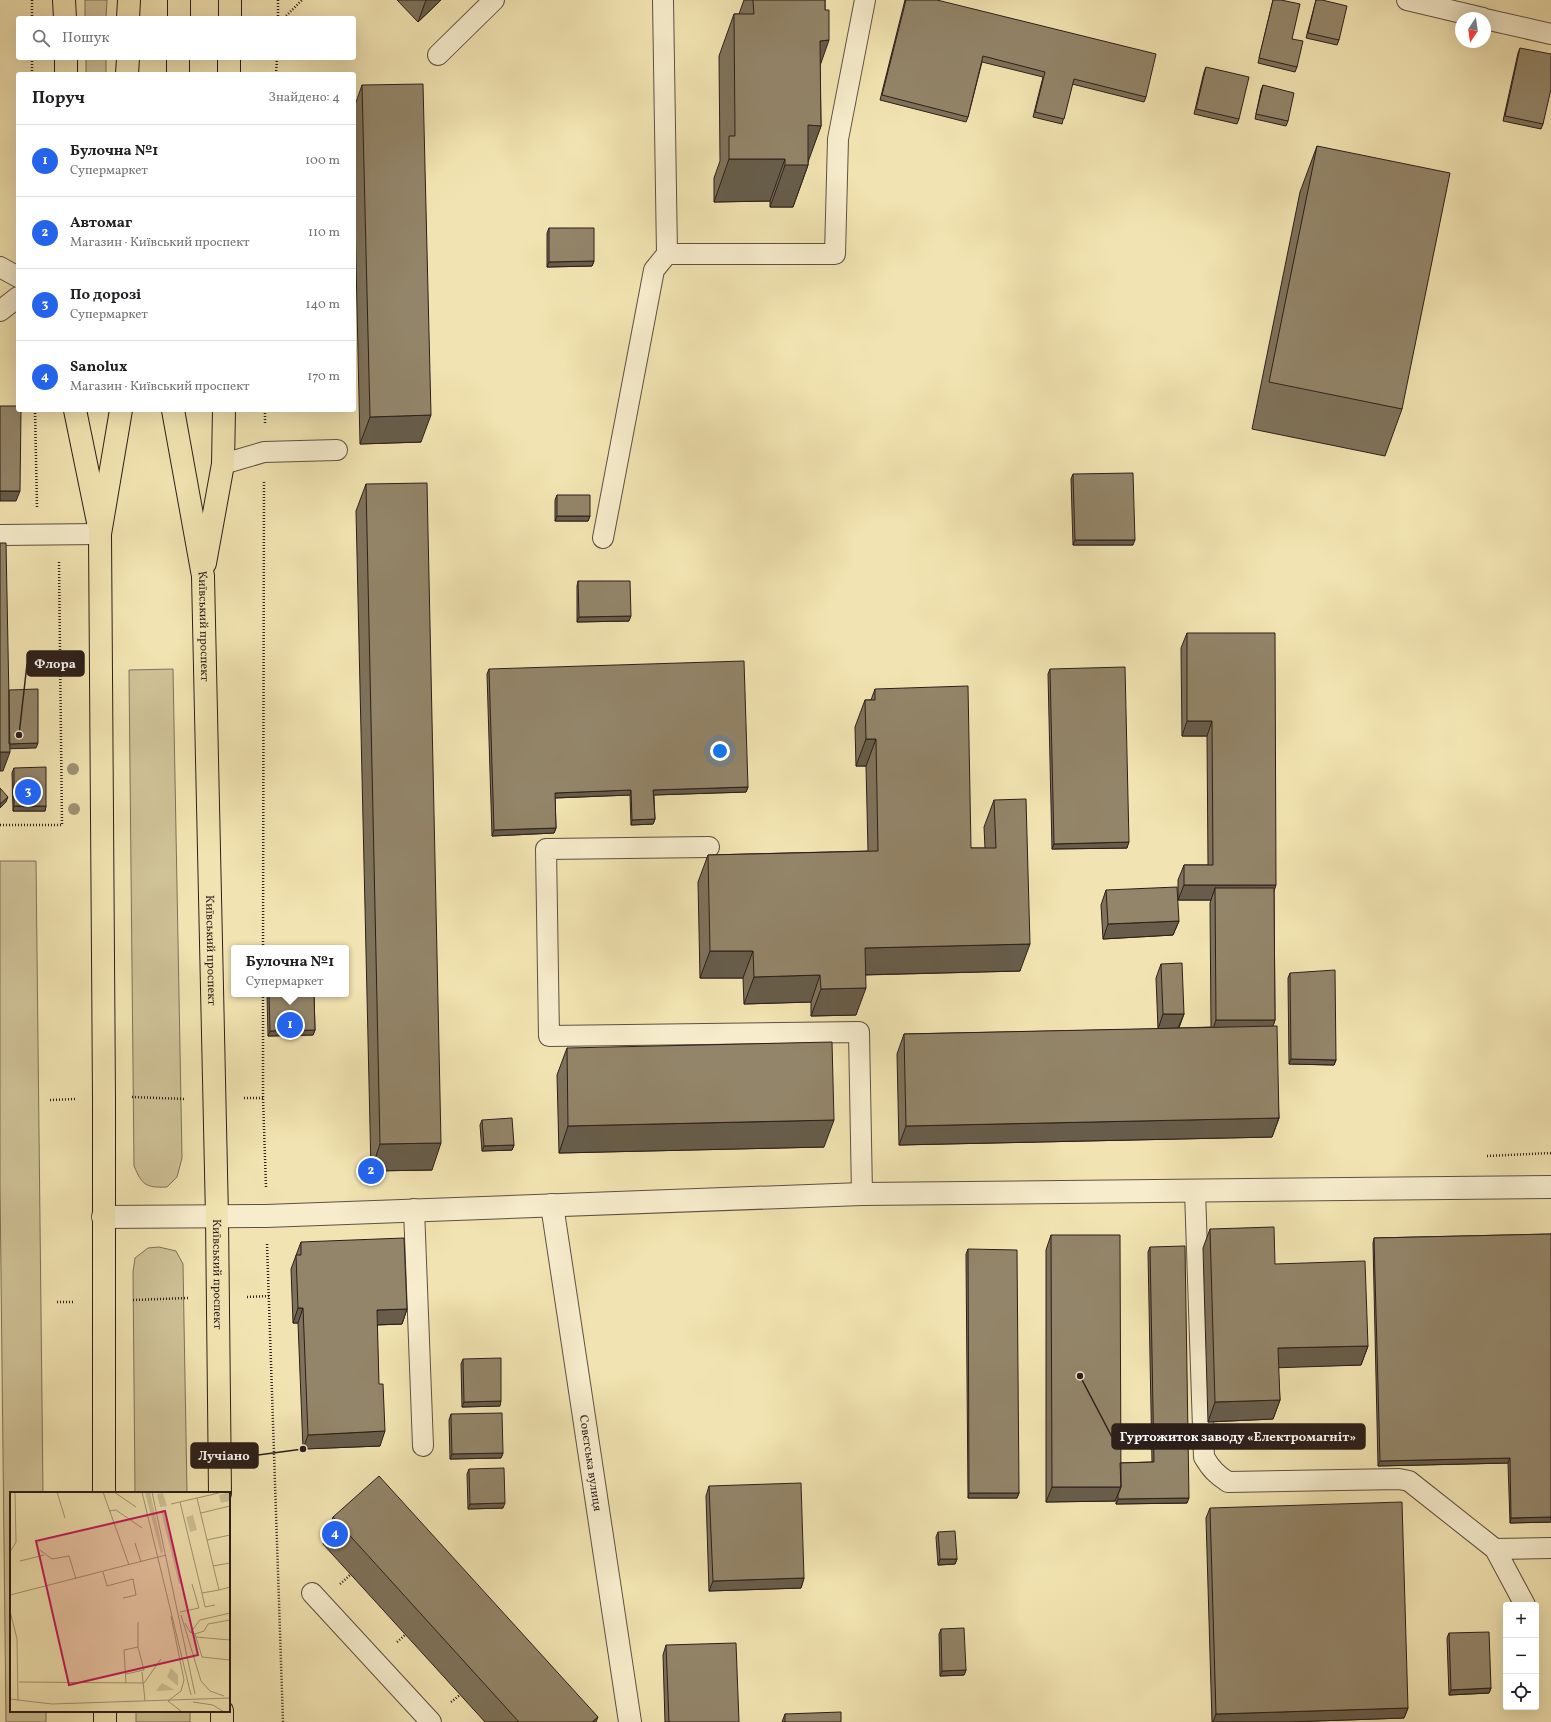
<!DOCTYPE html>
<html lang="uk">
<meta charset="utf-8">
<style>
body{margin:0;font-family:Vollkorn,serif;background:#f6f6f6;color:#202124}
.controls{position:absolute;right:12px;bottom:12px;display:grid;overflow:hidden;border-radius:4px;box-shadow:0 4px 16px #0002}
.controls button{width:36px;height:36px;display:grid;place-items:center;padding:0;border:0;border-bottom:1px solid #e0e0e0;background:#fff;color:#202124;font:20px sans-serif}
.compass{position:absolute;left:1455px;top:12px;width:36px;height:36px;border-radius:50%;background:#fff;box-shadow:0 4px 16px #0002;rotate:193deg}
.you{position:absolute;left:720px;top:751px;width:14px;height:14px;margin:-10px;border:3px solid #fff;border-radius:50%;background:#1a73e8;box-shadow:0 0 0 6px #1a73e833}
.badge{display:grid;place-items:center;width:26px;height:26px;border-radius:50%;background:#2563eb;color:#fff;font-size:13px;font-weight:700}
.pin{position:absolute;translate:-50% -50%;border:2px solid #fff;box-shadow:0 1px 4px #0006}
.popup{position:absolute;left:231px;top:945px;width:118px;height:52px;box-sizing:border-box;display:grid;place-content:center;border-radius:4px;background:#fff;filter:drop-shadow(0 1px 3px #0005);font-size:13px;white-space:nowrap;color:#757577}
.popup b{font-size:15px;color:#202124}
.popup::after{content:'';position:absolute;left:50%;top:100%;margin-left:-8px;border:8px solid transparent;border-top-color:#fff}
.list{margin:0;padding:0;list-style:none}
h2{display:flex;justify-content:space-between;align-items:center;height:52px;margin:0;padding:0 16px;font-size:17px}
h2 small{font-size:13px;font-weight:400;color:#757577}
.list li{display:grid;grid-template-columns:26px 1fr auto;gap:12px;align-items:center;box-sizing:border-box;height:72px;padding:0 16px;border-top:1px solid #e0e0e0}
.list b{display:block;font-size:15px;white-space:nowrap}
.list p{margin:0;font-size:13px;white-space:nowrap;color:#757577}
.list em{font-size:13px;font-style:normal;color:#757577}
.icon{flex:none;width:22px;height:22px;fill:none;stroke:currentColor;stroke-width:2;stroke-linecap:round;stroke-linejoin:round}
.map{position:relative;flex:none;width:1551px;height:1722px;overflow:hidden}
.search{position:absolute;background:#fff;box-shadow:0 4px 16px #0002;left:16px;top:16px;width:340px;height:44px;display:flex;align-items:center;gap:10px;box-sizing:border-box;padding:0 14px;border-radius:4px;color:#757577;font-size:15px}
.panel{position:absolute;background:#fff;box-shadow:0 4px 16px #0002;left:16px;top:72px;width:340px;height:340px;border-radius:4px}
.map>svg:first-child{display:block}
.green{fill:#d0c398;stroke:#7e7159}
.lines{fill:none;stroke-linecap:round;stroke-linejoin:round}
.service-casing{stroke:#5e5040;stroke-width:22}
.minor-casing{stroke:#5e5040;stroke-width:24}
.tertiary-casing{stroke:#5e5040;stroke-width:24}
.primary-casing{stroke:#2c1f1a;stroke-width:24}
.path{stroke:#2c1f1a;stroke-width:2.5;stroke-dasharray:1 2;stroke-linecap:butt}
.service{stroke:#f7edcd;stroke-width:20}
.minor{stroke:#f7edcd;stroke-width:22}
.tertiary{stroke:#f7edcd;stroke-width:22}
.primary{stroke:#f2e4b2;stroke-width:22}
.tree{fill:#a09373}
.wall{fill:#7e725a;stroke:#2c1f1a}
.shaded-wall{fill:#675d4a;stroke:#2c1f1a}
.building{fill:#938569;stroke:#2c1f1a}
.labels{text-anchor:middle;stroke-width:3;stroke-linejoin:round;paint-order:stroke}
.street-label{font-size:12px;fill:#2c1f1a;stroke:#f7edcd}
.inset-road{fill:none;stroke:#a39575;stroke-width:1}
.view{fill:#c2185b;fill-opacity:0.15;stroke:#c2185b;stroke-width:2}
.inset-edge{fill:none;stroke:#2c1f1a;stroke-width:2}
.leader{fill:none;stroke:#2c1f1a;stroke-width:1.5}
.callout-dot{fill:#2c1f1a;stroke:#f7edcd;stroke-width:1.5}
.callout{fill:#2c1f1a;stroke:#2c1f1a;stroke-width:1.5}
.callout-label{font-size:13px;text-anchor:middle;font-weight:bold;fill:#fff}
</style>
<div class="map">
<svg width="1551" height="1722" viewBox="0 0 1551 1722">
<rect width="100%" height="100%" fill="#f2e4b2"/>
<filter id="stains"><feTurbulence type="fractalNoise" baseFrequency=".005" numOctaves="4"/><feColorMatrix values="0 0 0 0 .2 0 0 0 0 .09 0 0 0 0 .02 0 0 0 .5 -.17"/></filter>
<radialGradient id="worn" r=".72"><stop offset=".6" stop-color="#630" stop-opacity="0"/><stop offset="1" stop-color="#630" stop-opacity=".3"/></radialGradient>
<path class="green" d="M85,0H107L106,18H85Z
M86,58H106V74H86Z
M173,669L182,1158L177,1177L167,1187C146,1188 142,1185 134,1166L129,670Z
M0,861H36L43,1493H11V1711H46V1722H6L0,1184Z
M159,1247L176,1251L183,1264L187,1493H135L133,1272L135,1258L148,1248Z
M136,1711H190V1722H136Z"/>
<g class="lines">
<defs>
<path id="service" d="M663,0L667,254H835L838,139L865,0
M1407,0L1483,18
M1485,19L1551,34
M438,55L494,0
M0,267L18,277
M0,311L18,297
M223,464L264,452L337,450
M0,535L100,534
M603,538L654,270L667,254
M709,847L546,849L549,1036L859,1032L862,1194
M1195,1191L1204,1457C1211,1469 1217,1475 1228,1482L1399,1479L1409,1481L1495,1549L1525,1605
M414,1209L423,1446
M1495,1549L1551,1548
M312,1593L431,1722"/>
<g id="minor">
<path id="s1" d="M552,1205L630,1722"/>
</g>
<path id="tertiary" d="M103,1217L266,1216L862,1194L1551,1187"/>
<g id="primary">
<path d="M64,0L65,18"/>
<path d="M128,18L129,0"/>
<path d="M179,18V0"/>
<path d="M230,18V0"/>
<path d="M66,58V74"/>
<path d="M127,74L128,58"/>
<path d="M178,74V58"/>
<path d="M229,74V58"/>
<path d="M75,410L98,522"/>
<path id="s2" d="M173,410L203,576L217,1217L220,1493"/>
<path d="M205,563L223,464L224,410"/>
<path d="M104,1493V1099L100,534L121,410"/>
<path d="M105,1711V1722"/>
<path d="M222,1711V1722"/>
</g>
</defs>
<use href="#service" class="service-casing"/>
<use href="#minor" class="minor-casing"/>
<use href="#tertiary" class="tertiary-casing"/>
<use href="#primary" class="primary-casing"/>
<path class="path" d="M32,0V18
M278,0V18
M284,18L302,0
M32,58V74
M276,74L277,58
M35,410L37,507
M265,423V410
M0,825H62L59,562
M263,948L264,480
M263,994V1098L266,1187
M132,1097L185,1099
M244,1098H263
M50,1100L75,1099
M1487,1156L1551,1153
M267,1244L283,1722
M247,1297L269,1296
M133,1300L188,1298
M57,1302H74
M340,1584L350,1575
M397,1642L405,1635
M451,1702L460,1695"/>
<use href="#service" class="service"/>
<use href="#minor" class="minor"/>
<use href="#tertiary" class="tertiary"/>
<use href="#primary" class="primary"/>
</g>
<g class="tree">
<circle cx="73" cy="769" r="6"/>
<circle cx="74" cy="809" r="6"/>
</g>
<path class="wall" d="M397,0H441L418,22Z
M744,0H825V10L820,66L821,126L808,160V165L793,207H770V201L714,202V178L720,161L719,56L734,14H739Z
M905,0H937L1146,97L1144,102L1072,84L1062,124L1033,117L1043,77L982,62L968,117L966,122L880,100Z
M1273,0L1292,39L1297,67L1295,72L1258,63Z
M1316,0L1339,40L1337,45L1306,38Z
M1520,48L1543,124L1541,129L1503,121L1518,53Z
M1206,67L1239,119L1237,124L1194,114L1204,72Z
M362,85L421,442L360,444L354,171V108Z
M1263,85L1288,121L1286,126L1255,119L1261,90Z
M1317,146L1402,409L1385,456L1252,429L1300,192Z
M549,228L594,261L592,266L547,267V233Z
M1073,474L1133,545H1073L1071,479Z
M366,484L432,1170L371,1171L356,511Z
M557,495L590,516L588,521H555V500Z
M578,581L629,621L577,622V586Z
M1187,633L1274,891L1275,1020L1273,1026L1279,1118L1272,1137L899,1145L897,1054L904,1034L1158,1029L1156,978L1161,964L1184,1014L1179,1028L1211,1027L1210,903L1211,900H1178V880L1184,865H1208L1207,736H1182L1181,648Z
M489,669L748,787L746,792L654,795L655,819L653,824L631,825L630,795L555,798L556,828L554,833L492,836L487,674Z
M1050,669L1127,848L1052,849L1048,674Z
M875,689L971,848H985L984,827L994,800L1020,971L865,975L856,1015L811,1016V1002L744,1004L743,978H700L698,882L708,855L868,851L866,766H856L855,727L865,700H871Z
M14,768L46,806L45,811H13L12,773Z
M1106,890L1179,921L1173,935L1103,939L1101,905Z
M1290,973L1336,1060L1334,1065L1289,1064L1288,978Z
M267,994H314L315,1030L313,1035L268,1036Z
M567,1048L824,1147L559,1153L557,1075Z
M482,1120L514,1145L512,1150L482,1151L480,1125Z
M1210,1229L1275,1264L1368,1346L1361,1365L1278,1367L1280,1400L1273,1419L1208,1422L1203,1248Z
M1551,1234V1522L1510,1523L1508,1463L1378,1466L1373,1243L1374,1238Z
M1051,1235L1120,1463L1152,1462L1148,1252L1150,1247L1187,1503L1116,1504V1500L1115,1501L1046,1502V1250Z
M301,1242L407,1309L402,1324L377,1325L380,1446L303,1449L298,1323H293L291,1269Z
M968,1249L1019,1493L1017,1498H968L966,1254Z
M463,1359L500,1406L462,1407L461,1364Z
M451,1414L503,1453L501,1458L450,1459L449,1420Z
M469,1469L503,1508L468,1509L467,1474Z
M709,1486L804,1578L801,1588L709,1591L706,1496Z
M1210,1508L1408,1708L1404,1718L1288,1722H1212L1206,1518Z
M333,1517L596,1722H485L323,1544Z
M938,1532L957,1559L955,1564L938,1565L936,1537Z
M941,1629L966,1670L964,1675L940,1676L939,1634Z
M1449,1633L1491,1688L1489,1693L1449,1695L1447,1638Z
M666,1645L739,1722H665L663,1655Z
M785,1714L841,1722H782Z"/>
<path class="shaded-wall" d="M426,0H441L418,22Z
M829,40L814,83L820,41Z
M808,125L821,126L807,165H808L793,207H770L785,165Z
M729,159H785L770,201L714,202Z
M594,261L592,266L547,267L549,262Z
M431,415L421,442L360,444L370,417Z
M0,491H20L16,501H0Z
M557,516H590L588,521H555Z
M1075,540H1135L1133,545H1073Z
M631,616L629,621L577,622L579,617Z
M1187,721H1212L1207,736H1182Z
M866,739H876L866,766H856Z
M38,743L36,748L2,749L4,744Z
M0,752H10L3,771H0Z
M748,787L746,792L652,795L653,790Z
M631,790L630,795L553,798L555,793Z
M8,797L6,802L0,808V804Z
M14,806H46L45,811H13Z
M655,819L653,824L631,825L632,820Z
M556,828L554,833L492,836L494,830Z
M1129,842L1127,848L1052,849L1054,844Z
M1184,885H1276L1271,900L1215,888L1211,900H1178Z
M1179,921L1173,935L1103,939L1108,924Z
M1030,944L1020,971L855,975L865,948Z
M710,951H753L743,978H700Z
M820,975L811,1002L744,1004L754,977Z
M866,988L856,1015L811,1016L821,989Z
M1163,1014H1184L1178,1028L1158,1029Z
M1216,1020H1275L1270,1035H1211Z
M315,1030L313,1035L268,1036L270,1031Z
M1291,1059L1336,1060L1334,1065L1289,1064Z
M1279,1118L1272,1137L899,1145L906,1126Z
M834,1120L824,1147L559,1153L568,1126Z
M441,1143L432,1170L371,1171L380,1144Z
M514,1145L512,1150L482,1151L484,1146Z
M298,1308H303L298,1323H293Z
M407,1309L402,1324L371,1325L377,1310Z
M1368,1346L1361,1365L1271,1368L1278,1348Z
M1280,1400L1273,1419L1208,1422L1215,1402Z
M501,1401L500,1406L462,1407L464,1402Z
M385,1431L380,1446L303,1449L308,1435Z
M503,1453L501,1458L450,1459L452,1454Z
M1510,1458L1508,1463L1378,1466L1380,1461Z
M1052,1487H1121L1115,1501L1046,1502Z
M969,1493H1019L1017,1498H968Z
M1189,1498L1187,1503L1116,1504L1118,1499Z
M505,1503L503,1508L468,1509L470,1504Z
M1551,1517V1522L1510,1523L1511,1518Z
M940,1559H957L955,1564L938,1565Z
M804,1578L801,1588L709,1591L713,1581Z
M966,1670L964,1675L940,1676L942,1671Z
M1491,1688L1489,1693L1449,1695L1451,1690Z
M1408,1708L1404,1718L1288,1722H1213L1216,1714Z
M598,1717L596,1722H592Z"/>
<path class="building" d="M753,0H825V10H829V40L820,41L821,126L808,125V165H785V159H729V136H735L734,14H754Z
M906,0H937L1156,54L1146,97L1074,79L1064,119L1035,112L1045,72L983,56L968,117L882,95Z
M1273,0H1281L1300,4L1292,39L1303,41L1297,67L1259,58Z
M1316,0H1322L1347,6L1339,40L1308,33Z
M1520,48L1551,54V89L1543,124L1505,116Z
M1206,67L1249,77L1239,119L1196,109Z
M423,84L431,415L370,417L362,85Z
M1263,85L1294,93L1288,121L1256,114Z
M1317,146L1450,173L1402,409L1269,382Z
M549,228H594V261L549,262Z
M0,406H18V410H21L20,491H0Z
M1133,473L1135,540H1075L1073,474Z
M427,483L441,1143L380,1144L366,484Z
M557,495H590V516H557Z
M0,543H6L10,752H0Z
M578,581H630L631,616L579,617Z
M1187,633H1275L1276,885H1184V865H1213L1212,721H1187Z
M744,661L748,787L653,790L655,819L632,820L631,790L555,793L556,828L494,830L489,669Z
M1125,667L1129,842L1054,844L1050,669Z
M968,686L971,848H996L994,800L1026,799L1030,944L865,948L866,988L821,989L820,975L754,977L753,951H710L708,855L878,851L876,739H866L865,700H875V689Z
M38,689V743L9,744V690Z
M46,767V806H14V768Z
M0,788L8,797L0,804Z
M1177,887L1179,921L1108,924L1106,890Z
M1215,888H1274L1275,1020H1216Z
M1182,963L1184,1014H1163L1161,964Z
M1335,970L1336,1060L1291,1059L1290,973Z
M269,994H314L315,1030L270,1031Z
M1277,1026L1279,1118L906,1126L904,1034Z
M832,1042L834,1120L568,1126L567,1048Z
M512,1118L514,1145L484,1146L482,1120Z
M1274,1227L1275,1264L1365,1261L1368,1346L1278,1348L1280,1400L1215,1402L1210,1229Z
M1551,1234V1517L1511,1518L1510,1458L1380,1461L1374,1238Z
M1051,1235H1120L1121,1487H1052Z
M404,1238L407,1309L377,1310L379,1384H383L385,1431L308,1435L303,1308H298L296,1255H301V1242Z
M1185,1246L1189,1498L1118,1499V1495L1121,1487L1120,1463L1154,1462L1150,1247Z
M968,1249L1017,1250L1019,1493H969Z
M501,1358V1401L464,1402L463,1359Z
M502,1413L503,1453L452,1454L451,1414Z
M504,1468L505,1503L470,1504L469,1469Z
M379,1476L598,1717L592,1722H519L333,1517Z
M801,1483L804,1578L713,1581L709,1486Z
M1402,1502L1408,1708L1216,1714L1210,1508Z
M955,1531L957,1559H940L938,1532Z
M964,1628L966,1670L942,1671L941,1629Z
M1489,1632L1491,1688L1451,1690L1449,1633Z
M736,1643L739,1722H669L666,1645Z
M841,1712V1722H785V1714Z"/>
<g class="labels">
<g class="street-label">
<text dy="4" stroke="none"><textPath href="#s2" startOffset="219">Київський проспект</textPath></text>
<text dy="4" stroke="none"><textPath href="#s2" startOffset="543">Київський проспект</textPath></text>
<text dy="4" stroke="none"><textPath href="#s2" startOffset="867">Київський проспект</textPath></text>
<text dy="4" stroke="none"><textPath href="#s1" startOffset="261">Совєтська вулиця</textPath></text>
</g>
</g>
<g transform="translate(10 1492)">
<rect width="220" height="220" fill="#f2e4b2"/>
<path d="M135,0H140L153,59L151,62ZM220,0V9L211,11L209,3ZM153,1L157,14L150,15L147,2ZM154,18L172,91L169,92L151,19ZM183,23L187,38L180,40L176,25ZM161,176L168,183V194L157,185ZM152,191L165,198L146,199Z" fill="#d0c398"/>
<path class="inset-road" d="M47,0L55,26M93,0L119,73M104,0L126,15M132,0L181,203M142,0L185,202M187,6L209,98L220,95M170,10L192,101L209,98M161,12L213,0M99,19L106,18L132,36M191,21L220,14M197,48L220,43M125,51L131,70M30,58L42,67L59,64L66,87M0,60L6,50L5,0M10,69L34,63M203,74L220,71M93,80L97,94L123,87L126,103L113,106M192,101L195,115L205,113M0,103L156,63M0,119L7,147L8,209M170,120L189,116L182,92M171,123L191,189L200,199L214,204M128,130V155M175,131L180,140L185,142L192,165L220,168M180,141L190,128L220,121M185,142L194,139L198,132L220,128M186,145L220,148M132,180L135,209M9,190L134,191L151,167M116,191L114,158L128,155L134,178L116,182M0,207L42,212L220,206M158,209L171,199L174,188L161,124M158,209L172,220M183,210L203,213L214,220"/>
<path class="view" d="M155,19L188,163L59,193L26,49Z"/>
<rect width="220" height="220" class="inset-edge"/>
</g>
<path class="leader" d="M19 735L27 664M1080 1376L1112 1437M303 1449L258 1455"/>
<g class="callout-dot">
<circle cx="19" cy="735" r="4"/>
<circle cx="1080" cy="1376" r="4"/>
<circle cx="303" cy="1449" r="4"/>
</g>
<g class="callout">
<rect x="27" y="651" width="57" height="25" rx="4"/>
<rect x="1112" y="1424" width="253" height="25" rx="4"/>
<rect x="191" y="1443" width="67" height="25" rx="4"/>
</g>
<g class="callout-label">
<text x="55" y="668">Флора</text>
<text x="1238" y="1441">Гуртожиток заводу «Електромагніт»</text>
<text x="224" y="1460">Лучіано</text>
</g>
<rect width="100%" height="100%" filter="url(#stains)"/>
<rect width="100%" height="100%" fill="url(#worn)"/>
</svg>
<div class="controls">
<button>+</button>
<button>−</button>
<button><svg class="icon" aria-label="locate" viewBox="0 0 24 24"><circle cx="12" cy="12" r="6"/><path d="M12 2v4M12 18v4M2 12h4M18 12h4"/></svg></button>
</div>
<svg class="compass" viewBox="-18 -18 36 36"><path d="M0-13l5 13h-10z" fill="#e53935"/><path d="M0 13l5-13h-10z" fill="#757577"/></svg>
<div class="you"></div>
<div class="pin badge" style="left:290px;top:1025px">1</div>
<div class="popup"><b>Булочна №1</b>Супермаркет</div>
<div class="pin badge" style="left:371px;top:1171px">2</div>
<div class="pin badge" style="left:28px;top:792px">3</div>
<div class="pin badge" style="left:335px;top:1534px">4</div>
<div class="search"><svg class="icon" aria-label="search" viewBox="0 0 24 24"><circle cx="10" cy="10" r="6"/><path d="M15 15l6 6"/></svg>Пошук</div>
<section class="panel">
<h2>Поруч<small>Знайдено: 4</small></h2>
<ul class="list">
<li><span class="badge">1</span><div><b>Булочна №1</b><p>Супермаркет</p></div><em>100 m</em></li>
<li><span class="badge">2</span><div><b>Автомаг</b><p>Магазин · Київський проспект</p></div><em>110 m</em></li>
<li><span class="badge">3</span><div><b>По дорозі</b><p>Супермаркет</p></div><em>140 m</em></li>
<li><span class="badge">4</span><div><b>Sanolux</b><p>Магазин · Київський проспект</p></div><em>170 m</em></li>
</ul>
</section>
</div>
